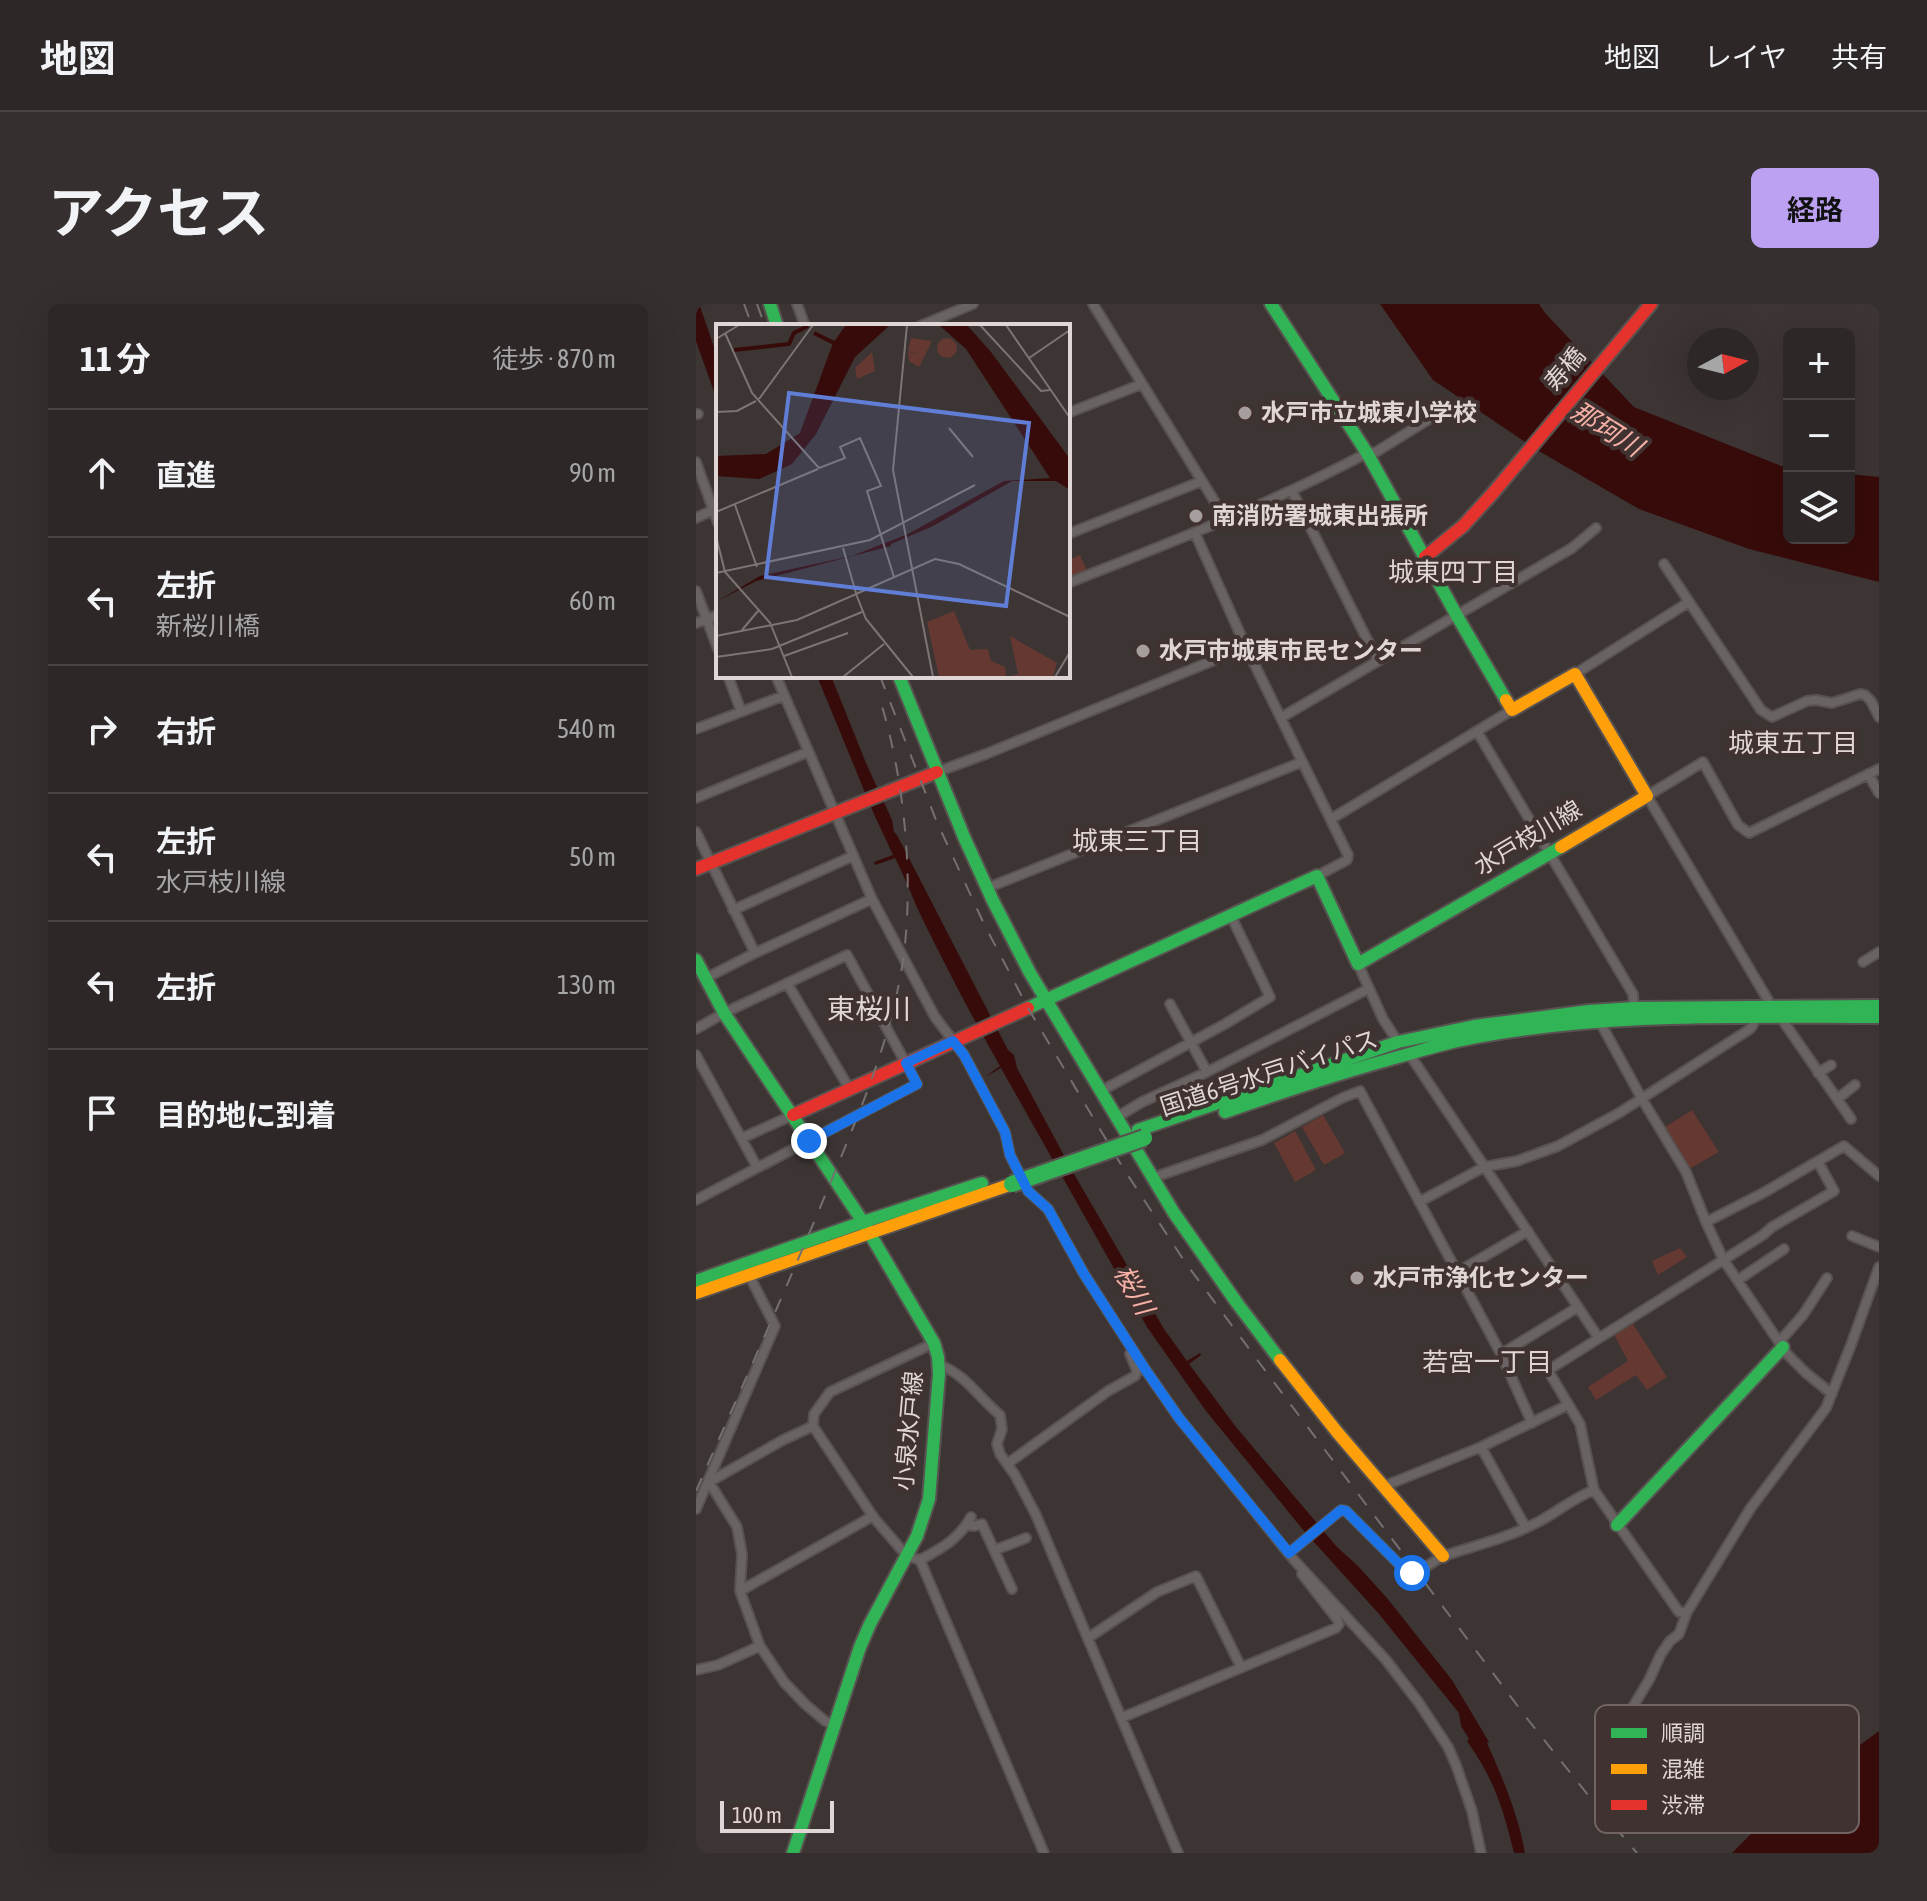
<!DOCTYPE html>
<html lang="ja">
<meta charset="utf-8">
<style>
body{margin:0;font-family:"Asap Condensed","Noto Sans JP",sans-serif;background:#35302f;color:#f1f3f6}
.controls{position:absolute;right:24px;top:24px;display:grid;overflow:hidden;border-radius:12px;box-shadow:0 8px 32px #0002}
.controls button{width:72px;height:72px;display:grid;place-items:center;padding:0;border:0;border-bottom:2px solid #484444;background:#2d2827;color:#f1f3f6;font:40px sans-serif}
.compass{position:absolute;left:991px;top:24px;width:72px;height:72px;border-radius:50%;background:#2d2827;box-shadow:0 8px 32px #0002;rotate:83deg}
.scale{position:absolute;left:24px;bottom:20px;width:114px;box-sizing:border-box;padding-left:8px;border:4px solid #dfd6d5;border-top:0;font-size:22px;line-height:28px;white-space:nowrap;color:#dfd6d5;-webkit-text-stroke:6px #403230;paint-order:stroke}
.stop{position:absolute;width:24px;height:24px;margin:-18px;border:6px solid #1a73e8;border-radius:50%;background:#fff}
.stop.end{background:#1a73e8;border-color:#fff;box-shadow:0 2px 8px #0008}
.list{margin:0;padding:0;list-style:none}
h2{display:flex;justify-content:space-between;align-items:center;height:104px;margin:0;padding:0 32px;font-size:34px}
h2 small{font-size:26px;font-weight:400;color:#a7a6a7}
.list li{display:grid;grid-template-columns:52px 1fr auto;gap:24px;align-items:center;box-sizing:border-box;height:128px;padding:0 32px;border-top:2px solid #484444}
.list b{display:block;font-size:30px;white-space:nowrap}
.list p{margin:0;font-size:26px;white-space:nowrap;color:#a7a6a7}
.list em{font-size:26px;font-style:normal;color:#a7a6a7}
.icon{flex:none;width:44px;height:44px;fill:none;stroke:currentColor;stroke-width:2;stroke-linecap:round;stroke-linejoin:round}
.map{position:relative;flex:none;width:1183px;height:1549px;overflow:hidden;border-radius:12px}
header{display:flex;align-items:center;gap:48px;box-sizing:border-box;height:112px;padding:0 40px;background:#2d2827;border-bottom:2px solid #484444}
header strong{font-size:38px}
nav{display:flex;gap:44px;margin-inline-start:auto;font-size:28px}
.intro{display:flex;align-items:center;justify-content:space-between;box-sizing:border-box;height:192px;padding:0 48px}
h1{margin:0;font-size:56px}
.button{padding:20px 36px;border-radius:12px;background:#bca0f2;color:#111;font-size:28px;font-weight:700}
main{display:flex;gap:48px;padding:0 48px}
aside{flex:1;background:#2d2827;border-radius:12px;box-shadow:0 8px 32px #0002}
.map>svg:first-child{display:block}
.green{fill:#653832}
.water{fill:#370b09}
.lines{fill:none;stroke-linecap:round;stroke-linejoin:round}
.street-casing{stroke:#585251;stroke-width:12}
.fast-casing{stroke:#585251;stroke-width:16}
.slow-casing{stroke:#585251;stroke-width:16}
.jam-casing{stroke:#585251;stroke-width:16}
.street{stroke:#696463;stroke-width:8}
.fast{stroke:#30b455;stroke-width:12}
.slow{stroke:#ff9f0a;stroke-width:12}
.jam{stroke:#e5322d;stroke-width:12}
.rail{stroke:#757070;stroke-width:2;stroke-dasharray:14 14;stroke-linecap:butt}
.fast-bridge-casing{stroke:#585251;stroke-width:20;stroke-linecap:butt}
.fast-bridge{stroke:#30b455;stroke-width:16}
.route{stroke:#1a73e8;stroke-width:10}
.poi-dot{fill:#a69e9d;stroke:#403230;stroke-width:3}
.labels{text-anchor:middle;stroke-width:8;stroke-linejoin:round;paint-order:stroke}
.street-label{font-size:24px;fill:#dfd6d5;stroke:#403230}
.poi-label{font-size:24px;font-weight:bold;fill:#dfd6d5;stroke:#403230;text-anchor:start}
.water-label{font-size:26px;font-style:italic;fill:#f6b0a6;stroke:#403230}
.neighbourhood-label{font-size:26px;fill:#dfd6d5;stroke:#403230}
.quarter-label{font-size:28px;fill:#dfd6d5;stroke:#403230}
.inset-river{fill:none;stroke:#370b09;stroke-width:4}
.inset-road{fill:none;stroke:#7d7574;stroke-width:2}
.view{fill:#617ed7;fill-opacity:0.15;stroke:#617ed7;stroke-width:4}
.inset-edge{fill:none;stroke:#dfd6d5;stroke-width:4}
.key{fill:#403230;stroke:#706362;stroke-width:2}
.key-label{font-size:22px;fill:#dfd6d5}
</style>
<header>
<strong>地図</strong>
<nav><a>地図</a><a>レイヤ</a><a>共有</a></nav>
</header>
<div class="intro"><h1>アクセス</h1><a class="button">経路</a></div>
<main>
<aside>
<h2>11 分<small>徒歩 · 870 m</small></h2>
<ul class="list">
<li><svg class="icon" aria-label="ahead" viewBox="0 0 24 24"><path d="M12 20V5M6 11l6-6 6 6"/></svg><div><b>直進</b></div><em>90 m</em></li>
<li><svg class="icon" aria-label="left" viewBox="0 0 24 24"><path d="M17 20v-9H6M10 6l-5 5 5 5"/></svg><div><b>左折</b><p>新桜川橋</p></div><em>60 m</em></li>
<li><svg class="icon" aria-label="right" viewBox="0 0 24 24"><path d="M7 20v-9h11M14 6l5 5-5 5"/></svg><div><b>右折</b></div><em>540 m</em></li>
<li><svg class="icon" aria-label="left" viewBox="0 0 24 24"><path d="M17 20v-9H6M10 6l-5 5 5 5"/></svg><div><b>左折</b><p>水戸枝川線</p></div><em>50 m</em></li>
<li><svg class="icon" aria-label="left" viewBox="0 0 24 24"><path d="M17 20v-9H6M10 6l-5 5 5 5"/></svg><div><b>左折</b></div><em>130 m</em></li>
<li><svg class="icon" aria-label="arrive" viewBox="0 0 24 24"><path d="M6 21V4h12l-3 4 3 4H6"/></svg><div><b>目的地に到着</b></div></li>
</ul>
</aside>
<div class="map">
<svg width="1183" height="1549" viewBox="0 0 1183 1549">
<rect width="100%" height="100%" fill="#3c3534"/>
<path class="green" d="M384,251L391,267L372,275V256Z
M996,806L1023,848L993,865L969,823Z
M627,811L649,849L628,861L606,823Z
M599,827L620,866L599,878L578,839Z
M984,944L991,953L962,971L956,957Z
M937,1020L971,1073L951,1086L940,1071L900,1096L892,1083L932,1057L918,1031Z"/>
<path class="water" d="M0,0L4,2L22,55V99L0,37Z
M684,0H843L850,10L938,103L1085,162L1093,163V234H1153V170L1183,173V278L1053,245L943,205L841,146L737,76Z
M121,372H135L170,459L196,516L198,528L201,531L312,746L318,751L321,764L378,870L468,1025L491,1057L504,1049L505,1051L493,1060L540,1123L641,1243L661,1261L691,1294L756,1376L793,1438L791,1439C807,1475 822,1510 829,1549H818C807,1504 798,1475 771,1437L773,1435L765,1422L763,1409L683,1310L608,1227L510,1107L451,1023L305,764L289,773L304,762C276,713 250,663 225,612C216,593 209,573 199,554L179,561L178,558L197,551L177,508Z
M1183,1427V1549H1036L1088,1497Z"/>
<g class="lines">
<defs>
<path id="street" d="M101,0L109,22
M397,0L530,216
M224,22L277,0
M372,109L446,80
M0,110H2
M0,158L22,219
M596,187L682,357
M0,214L17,206
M499,229L550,343L652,551L651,556L621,572
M372,230L506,177
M968,260L1065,406L1076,413L1111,397L1120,396L1136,399L1164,390L1169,391L1175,397L1183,413
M372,279C473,239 575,200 671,149L680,148L738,112L744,106
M0,287L22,345
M0,319L22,311
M879,370L993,298
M32,372L45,407
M80,372L176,595L239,713L268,751L309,828L314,851L332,887L352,905L388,970L449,1065L483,1114L598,1256L690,1356L723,1399L752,1443L760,1461L776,1507L785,1549
M586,413L876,244L900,224
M0,425L87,392
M782,429L937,690L938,703
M241,468L290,450L550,343
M1172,470L1183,489
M0,494L112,448
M635,515L816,406
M0,528L59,649
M291,584L606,458
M37,606L157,552
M1167,658L1183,648
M662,660L687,715L702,738
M10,674L59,649L176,595
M91,679L153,784
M474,700L511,768
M1074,705L1072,696L951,492L1007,458L1042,521L1053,529L1183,465
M1085,714L1155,815
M904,718L946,795L990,868L1010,918L1027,955L1091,1050L1110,1069L1136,1090
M0,725L28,709L151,651L221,780L0,896
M0,751L61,863
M714,751L902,1033
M1122,769L1135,761
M405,787L529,720L574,693L535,612
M1141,795L1159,781
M421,813L446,798L511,768L672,685
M46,834L97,811
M1122,858L1138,887L1076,923L1067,931L854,1065L853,1068L884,1120L898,1186L983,1308H991L1054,1205L1130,1104L1155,1041L1183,963
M456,874L566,836L646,794L664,787L805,1050L836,1119
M723,898L788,863L821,857L862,842L923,809L1054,725L1057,721L1058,714
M1010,918L1067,889L1148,842L1183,872
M1156,932L1183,943
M765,966L832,927
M1042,976L1088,945
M1084,1037L1107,1011L1131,974
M238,1039L134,1088L118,1110L117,1122L178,1214L211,1252L224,1256C246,1244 263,1235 275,1213
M805,1050L882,1003
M244,1061C270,1071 283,1094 304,1111L306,1125L301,1140L304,1150L319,1171L340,1211L482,1549
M117,1122L87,1136L13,1178L41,1223L46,1250L44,1287L64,1342L88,1378L109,1400L129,1417L139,1421
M785,1143L830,1224
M311,1160L412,1087L439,1072L441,1067L434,1050
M686,1183L785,1143L872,1101
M0,1205L79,1022L53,971
M270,1221L278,1222L286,1220L316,1285
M299,1246L330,1234
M593,1249L645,1206L650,1207L711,1268C731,1267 736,1256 750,1251C782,1241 814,1233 844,1217C862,1207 878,1194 898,1186
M224,1256L348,1549
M44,1287L177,1212
M392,1334L461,1288L500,1272L545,1363
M0,1366L22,1361L64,1342
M425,1414L640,1324L643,1320L641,1315L606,1270
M921,1429L953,1376L965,1350L974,1337L983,1330L991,1308"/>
<path id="fast" d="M74,0L81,22
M575,0L671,149L761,312L810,396
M203,372L268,533L297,597L334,669L478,909L541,999L584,1056
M0,656L28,709L167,918L238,1039L242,1053L243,1070L233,1195L221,1232L174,1320L164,1343L97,1549
M332,704L621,572L662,660L865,543
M529,808C586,788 644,769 702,753C724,747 745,740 766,736C903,708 1044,713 1183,713
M442,826L702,738L778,722L893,707L939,704L1183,702
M0,977L167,918L286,879
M921,1221L1087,1043"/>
<path id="slow" d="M810,396L816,406L879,370L951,492L865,543
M0,989L316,880
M584,1056L641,1128L747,1252"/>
<path id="jam" d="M729,253L767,222L797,189L955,0
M0,565L241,468
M97,811L332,704"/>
</defs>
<use href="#street" class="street-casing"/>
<use href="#fast" class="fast-casing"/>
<use href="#slow" class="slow-casing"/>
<use href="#jam" class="jam-casing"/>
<use href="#street" class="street"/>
<use href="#fast" class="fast"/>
<use href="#slow" class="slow"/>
<use href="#jam" class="jam"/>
<path class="rail" d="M48,0L56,22
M61,0L69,22
M184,372L240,516L288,620L332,704L427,864L489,958L565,1061L833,1417L896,1496L941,1549
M0,1187C44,1087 89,988 131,887C161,814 193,742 206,663C219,581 209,478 185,399"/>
<defs>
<path id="fast-bridge" d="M316,880L448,834"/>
</defs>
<use href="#fast-bridge" class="fast-bridge-casing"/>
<use href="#fast-bridge" class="fast-bridge"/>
</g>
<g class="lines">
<path class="route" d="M113,837L221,780L210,759L257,737L268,751L309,828L314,851L332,887L352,905L388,970L449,1065L483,1114L593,1249L645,1206L650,1207L711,1268L716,1269"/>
</g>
<g class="poi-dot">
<circle cx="549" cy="109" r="8"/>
<circle cx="500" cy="212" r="8"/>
<circle cx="447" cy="347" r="8"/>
<circle cx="661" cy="974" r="8"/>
</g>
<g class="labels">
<g class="street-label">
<text transform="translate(869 65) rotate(-50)" y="8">寿橋</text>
<text transform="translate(832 534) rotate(-31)" y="8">水戸枝川線</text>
<text transform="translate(573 769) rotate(-18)" y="8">国道6号水戸バイパス</text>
<text transform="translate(213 1127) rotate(-85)" y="8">小泉水戸線</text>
</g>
<g class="poi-label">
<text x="565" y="117">水戸市立城東小学校</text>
<text x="516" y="220">南消防署城東出張所</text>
<text x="463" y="355">水戸市城東市民センター</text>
<text x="677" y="982">水戸市浄化センター</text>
</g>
<g class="water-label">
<text transform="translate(911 125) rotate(32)" y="9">那珂川</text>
<text transform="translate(438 986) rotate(61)" y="9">桜川</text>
</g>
<g class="neighbourhood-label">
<text x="757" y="277">城東四丁目</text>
<text x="1097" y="448">城東五丁目</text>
<text x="441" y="546">城東三丁目</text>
<text x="791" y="1067">若宮一丁目</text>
</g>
<g class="quarter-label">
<text x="173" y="715">東桜川</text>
</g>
</g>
<g transform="translate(20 20)">
<rect width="354" height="354" fill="#3c3534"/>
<path d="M221 24a10 10 0 1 1 20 0a10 10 0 1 1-20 0ZM195,14L216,17L203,43L193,37L192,28L203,30L192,27ZM156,28L159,47L141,55L139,44ZM238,287L254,326L272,325L275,337L289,343L290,353L302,350L294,312L341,339L337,353H223L211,298Z" fill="#653832"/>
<path d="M130,1H174L139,33L100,110L76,140L43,155L0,152V132L50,130L84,109L117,19ZM223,1H251L275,28L354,135V166L340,157H296L217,202L175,220V222L40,257L0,278L44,252L136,232L192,210L288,157L334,154L250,25Z" fill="#370b09"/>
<path class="inset-river" d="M98,9L122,21M18,26L73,20L78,9L92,2"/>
<path class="inset-road" d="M191,1L177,146L217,353M264,1L325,67L334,66M290,1L354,94M9,9L36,69L103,144L129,134L124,123L144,114L165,162L151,167L178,253M0,15L23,1M313,34L354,6M43,75L97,1M0,88L21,87L40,77M233,104L257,133M19,181L41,243M0,188L102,145M1,216L9,248L55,300M127,224L140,269M0,249L154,216L259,161M140,270L219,235L243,240L354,293M55,301L76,353M26,306L42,287M0,312L81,296L140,270L150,295L197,353M68,332L132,309M0,333L56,325L146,288M127,353L168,320M339,353L354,328"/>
<path class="view" d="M73,69L313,99L290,282L50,253Z"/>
<rect width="354" height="354" class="inset-edge"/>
</g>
<rect x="899" y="1401" width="264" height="128" rx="12" class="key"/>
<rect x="915" y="1424" width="36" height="10" fill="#30b455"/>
<rect x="915" y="1460" width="36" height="10" fill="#ff9f0a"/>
<rect x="915" y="1496" width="36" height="10" fill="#e5322d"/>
<g class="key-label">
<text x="965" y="1437">順調</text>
<text x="965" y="1473">混雑</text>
<text x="965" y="1509">渋滞</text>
</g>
</svg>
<div class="controls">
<button>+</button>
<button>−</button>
<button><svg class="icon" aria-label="layers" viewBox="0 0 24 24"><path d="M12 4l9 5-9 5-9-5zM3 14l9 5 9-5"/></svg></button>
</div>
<svg class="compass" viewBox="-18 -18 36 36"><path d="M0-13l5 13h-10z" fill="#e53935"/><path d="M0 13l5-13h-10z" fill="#a7a6a7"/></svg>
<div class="scale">100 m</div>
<div class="stop" style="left:716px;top:1269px"></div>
<div class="stop end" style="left:113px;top:837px"></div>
</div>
</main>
